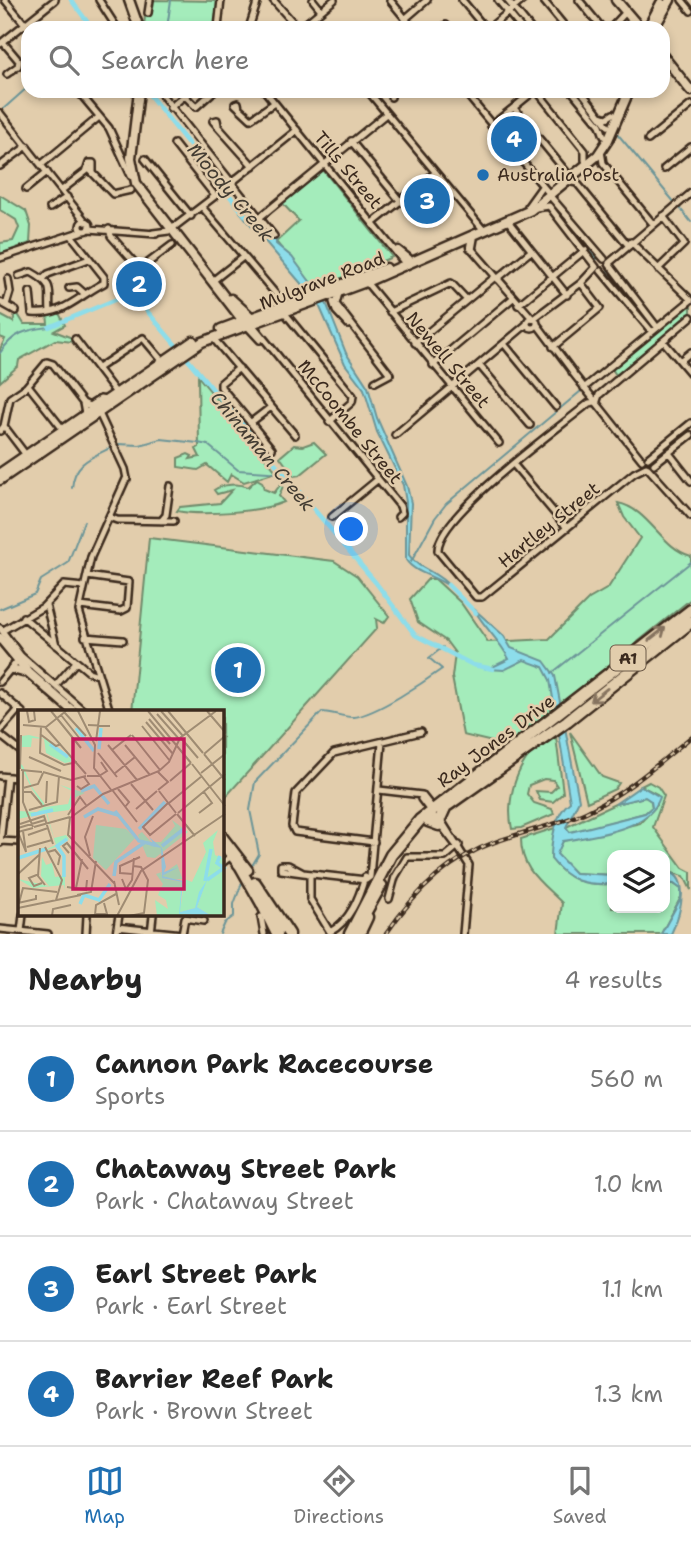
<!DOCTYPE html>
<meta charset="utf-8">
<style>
body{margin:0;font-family:"Shantell Sans",sans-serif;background:#f6f6f6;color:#222}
.controls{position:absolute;right:21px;bottom:21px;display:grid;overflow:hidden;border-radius:14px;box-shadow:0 4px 10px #0003}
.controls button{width:63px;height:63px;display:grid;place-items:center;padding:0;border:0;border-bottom:2px solid #e0e0e0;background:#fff;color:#222;font:35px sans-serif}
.you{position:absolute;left:352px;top:530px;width:24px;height:24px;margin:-18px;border:5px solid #fff;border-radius:50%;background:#1a73e8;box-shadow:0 0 0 10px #1a73e833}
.badge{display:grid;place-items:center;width:46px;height:46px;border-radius:50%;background:#1f6fb2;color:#fff;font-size:23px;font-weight:700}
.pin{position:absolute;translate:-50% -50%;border:4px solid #fff;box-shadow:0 2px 7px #0006}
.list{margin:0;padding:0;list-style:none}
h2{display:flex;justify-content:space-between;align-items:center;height:91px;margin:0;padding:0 28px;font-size:30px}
h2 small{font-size:23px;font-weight:400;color:#767676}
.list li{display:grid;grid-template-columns:46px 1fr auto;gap:21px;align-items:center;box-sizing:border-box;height:105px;padding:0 28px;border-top:2px solid #e0e0e0}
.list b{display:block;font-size:26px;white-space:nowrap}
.list p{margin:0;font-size:23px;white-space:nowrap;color:#767676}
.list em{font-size:23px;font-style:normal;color:#767676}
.icon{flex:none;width:38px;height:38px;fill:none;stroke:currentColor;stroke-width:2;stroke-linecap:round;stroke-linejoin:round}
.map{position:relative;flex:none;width:691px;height:934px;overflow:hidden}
.search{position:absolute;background:#fff;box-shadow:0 4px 10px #0003;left:21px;right:21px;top:21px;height:77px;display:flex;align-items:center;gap:18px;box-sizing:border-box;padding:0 24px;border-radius:21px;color:#767676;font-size:26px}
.sheet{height:511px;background:#fff}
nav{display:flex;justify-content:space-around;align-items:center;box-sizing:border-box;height:98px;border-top:2px solid #e0e0e0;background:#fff;font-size:19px;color:#767676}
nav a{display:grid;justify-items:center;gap:4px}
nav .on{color:#1f6fb2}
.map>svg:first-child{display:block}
.green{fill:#a4ecbb;stroke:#708b6c;stroke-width:2}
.water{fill:#8dddea;stroke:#6c9598;stroke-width:2}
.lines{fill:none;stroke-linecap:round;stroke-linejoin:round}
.stream{stroke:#6c9598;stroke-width:2}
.river{stroke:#8dddea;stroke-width:4.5}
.minor-casing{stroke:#3b2a1e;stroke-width:10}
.major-casing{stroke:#3b2a1e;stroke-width:13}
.highway-casing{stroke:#3b2a1e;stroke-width:15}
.minor{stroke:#e2cdac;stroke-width:5}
.major{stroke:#e2cdac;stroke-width:8}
.highway{stroke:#e2cdac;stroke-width:10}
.rail-casing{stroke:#3b2a1e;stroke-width:4.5}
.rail{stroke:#e2cdac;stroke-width:2;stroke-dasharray:5;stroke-linecap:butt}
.oneway{stroke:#86735e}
.poi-dot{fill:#1f6fb2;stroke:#e2cdac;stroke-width:2.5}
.labels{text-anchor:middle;stroke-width:5;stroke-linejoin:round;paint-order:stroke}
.shield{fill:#e2cdac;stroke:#6d5b49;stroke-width:2}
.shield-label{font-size:16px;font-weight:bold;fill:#3b2a1e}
.street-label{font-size:18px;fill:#3b2a1e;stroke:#e2cdac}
.poi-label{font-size:18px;fill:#3b2a1e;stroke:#e2cdac;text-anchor:start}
.water-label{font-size:19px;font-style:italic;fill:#433c32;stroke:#e2cdac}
.inset-river{fill:none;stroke:#8dddea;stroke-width:3.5}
.inset-road{fill:none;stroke:#9f8c73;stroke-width:2}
.view{fill:#c2185b;fill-opacity:0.15;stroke:#c2185b;stroke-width:3.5}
.inset-edge{fill:none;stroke:#3b2a1e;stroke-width:3.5}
</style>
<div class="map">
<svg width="691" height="934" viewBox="0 0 691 934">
<rect width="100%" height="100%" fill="#e2cdac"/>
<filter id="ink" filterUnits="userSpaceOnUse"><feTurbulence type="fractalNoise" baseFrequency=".0143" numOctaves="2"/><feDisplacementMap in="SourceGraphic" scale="14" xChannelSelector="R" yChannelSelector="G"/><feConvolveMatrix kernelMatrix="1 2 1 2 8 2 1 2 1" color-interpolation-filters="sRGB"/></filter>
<g filter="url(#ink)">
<path class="green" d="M153,0L219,1L214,28H144L145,15H151Z
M323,170L392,257L316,289L276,242L299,221L282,203Z
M0,195L26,211L31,226L30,243L0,254V243L13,241L19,228L16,220L0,210Z
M691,303V314L616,375L612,369Z
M16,311L24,324H48L47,313L58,311L65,325L54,331L75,339L73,342L55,340L19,360L18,366L0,382V349L5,339L0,337V315L13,322Z
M198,376L276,471V472L244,482L231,474L227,482L207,465L198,470L178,467V458L188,454L192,456L190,459L200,457L196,449L199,447Z
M314,442L326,454L300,475L294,476L280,457L294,445L303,446Z
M257,479L262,482L264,489L274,493L281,484L283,486L279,496L284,502C261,512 201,516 177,511L180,507L220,503L232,490L217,494L214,490C222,484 239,483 248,487Z
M618,503C649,509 661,548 691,556V599L516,740L505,745L463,735L452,677L455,653L446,641L418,622L410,599L428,579H435L461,603L488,642L549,639L589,599L608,588L640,538L624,517Z
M149,538L334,561L357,576L389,616L384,623L376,619L377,628L222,801V712H132Z
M570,732L602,777L619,783L615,789L587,802Z
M556,737L563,793L553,802L540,800L536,791L551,792L557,786L553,780L544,779L529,785L527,794L534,803L552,809L554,814L521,828L512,829C504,796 521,747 556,737Z
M649,782L658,787L664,796L653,827L683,868L691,872V890L684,876L665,871V855H612V875L575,873L556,854L563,841L640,823L657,805V794L641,786Z
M645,797L651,801L652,807L645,813L570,833L566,827L615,804Z
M555,828L551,859C569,882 584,885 612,884V908H665V883L674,884L681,889V897L661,934H558L562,903C541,882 521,870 521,839Z"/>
<path class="water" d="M245,208L268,236L276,240V244L292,257L317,291L310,294L240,212Z
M325,300L346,353L368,387L377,418L407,486L411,503L409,555C419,570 439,572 450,587C436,576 414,573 406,560V502L403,485L377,432L364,389L345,364L318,303Z
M474,609L504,636L511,648L544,661L555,676L579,800L566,827L570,832L645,813L652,807L651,801L645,797L615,804L641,786L660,797C650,830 593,836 563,841L557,854L575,873L612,875V884C584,885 569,882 551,859C551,841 555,813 570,802L550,680L543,667L524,660L504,670L488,669L509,659C499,639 485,629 474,609Z
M665,871C691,874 682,911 671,934H661L681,898V889L674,884L665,883Z"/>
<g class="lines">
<path class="stream" d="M386,0L409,28
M503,0L508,7
M513,13L525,28
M167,28L171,0
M460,91L521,165
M577,91L588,104
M151,96L152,91
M1,111L28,87
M616,132L675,203
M525,171L538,186
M549,200L597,259
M679,207L691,222
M607,271L653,327
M0,353C14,332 26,330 49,327
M117,444L140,445L161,439L198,443L208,445L238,470L283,473
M72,488C74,462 92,457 112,447
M411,562L435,518L446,504L581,391
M0,609L35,594L41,580L68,563L84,521
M552,673L691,562
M250,869L259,854L250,810L255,782L322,712C333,712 344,718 354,717C377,714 424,682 442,669L429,658L443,647
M220,934L225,923L234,916V904L243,880"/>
<path class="river" d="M71,0L92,28
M148,93L245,215
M49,327L124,296L136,298L376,583L415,635L473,665L493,669
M448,585L476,613"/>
<defs>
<path id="minor" d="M5,0L28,28
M99,0L117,28
M273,0L298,28
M313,0L321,10
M390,0L413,28
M462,0L485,28
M498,0L521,28
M507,0L530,28
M543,0L566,28
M579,0L602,28
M682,0L691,11
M148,13L150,0
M405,19L427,0
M446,25L449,28
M218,28L221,0
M249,28L258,0
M300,28L334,0
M489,28L523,0
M611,28L626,12
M3,42L19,61L18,66L7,74
M0,44L55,0
M78,91L109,128L131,176
M159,91L274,236
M265,91L403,261
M368,91L481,227
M390,91L391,97
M464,91L547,191
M537,91L585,151V160
M572,91L600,125L604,136
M581,91L608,126
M185,96L196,107L214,91
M170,108L190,91
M239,108L238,103L235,104L251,119L274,103
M514,108L568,174
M0,113L86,222
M601,116L607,118L613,114
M218,125L217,120L213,121L253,166
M491,126L534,91
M648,140L691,105
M351,141L401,202
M601,151L603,163L653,224
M145,159L191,216
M41,165L99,117
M0,166L27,146
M87,169L89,163H93V172
M664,169L691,147
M567,181L577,183L628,245
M231,183L297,130
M26,189L47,172
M62,190L89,169L113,194L131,190
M550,196L604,259
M528,206L541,188
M202,207L285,305
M50,208L67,197
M536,208L549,206L596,267
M259,218L386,114
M508,221L567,295
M80 226a5 5 0 1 1 10 0a5 5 0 1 1-10 0Z
M373,223L435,173
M89,229L156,234
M109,229L111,236L140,269L172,245
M153,233L169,231L215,196L174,144
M631,242L691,300
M470,247L532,318
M0,258L83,231
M609,263L691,193
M609,264L657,327
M658,269L684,244L663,216
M601,271L652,332
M19,276L31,272C56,286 48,289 50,312
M43,279L48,274L89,259
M215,279L243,257
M497,279L531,251
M366,282L499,443
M69,288L77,287L85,294
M30,292L32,313C64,316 78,296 104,283V277L71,235
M339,293L336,304L390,374L375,382
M0,302L16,311
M333,302L336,311L349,325
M6,305L10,292L8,279
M518,305L585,250
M284,312L353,396L352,402L329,422
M390,312L451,283L467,300
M527 323a5 5 0 1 1 10 0a5 5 0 1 1-10 0Z
M533,319L581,283L596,267
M252,324L400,506L402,513L398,517
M537,324L573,372
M247,326L260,340
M213,338L295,435
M75,339L116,393
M664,342L691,374
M415,343L495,277
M505,345L556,407
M553,347L600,308L581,283
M680,361L691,352
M433,365L513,298
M480,366L530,425
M98,368L143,338L164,363
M239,368L221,383V387L272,449
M572,372L642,460
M28,385L65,432
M584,388L691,300
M597,401L599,395L691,317
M595,402L589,403C559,428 436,516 438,551L476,597H482L634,473L646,467
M83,403L89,406L100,399L106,400
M98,411L125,469L127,479
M250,423L271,407
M4,426L26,455
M0,431L4,426L10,398L26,387L47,362L53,364L83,403L85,414
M395,435L527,324
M669,453L691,481
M648,458L691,423
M654,464L691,435
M514,465L567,528
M648,468L691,516
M109,517L117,520L174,521
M332,517L377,480
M161,521L166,515L170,486
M46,605L56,645
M80,606L121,611L127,608L129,582L87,576
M23,617L89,672L98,675
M0,628L21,656L85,712
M2,631L43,607L64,585L84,587
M85,637L123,640
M0,682L18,660
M55,686L76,662
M0,693L22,712
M110,712L79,611L91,557L126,479
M0,731L19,709
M0,735L19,750
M0,776L19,778
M379,790L422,795L433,809
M421,799L459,849
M439,817L469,865L463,934
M0,841L19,842
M374,842L295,832L292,826L296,793L334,753L421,732
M0,843L7,777
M222,863L234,854
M288,865L303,873L281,870V865Z
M303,873L366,880L370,877L382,742
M310,874V899L330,932C350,921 359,898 365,877
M389,899L395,877L407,857H445L459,845
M261,917L264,934
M117,927L182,934
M0,929L48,934
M21,931L23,915
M151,933L153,915
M86,934L87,915
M116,934L119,915
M182,934L185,918L204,921"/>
<path id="major" d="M129,0L139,28
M616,0L640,28
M648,28L661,3
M654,28L670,0
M663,56L691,91
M139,91L131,158L136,183L244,322
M471,247L473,236
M398,251L408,259
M231,299L252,318
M221,329L386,268
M0,473L193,341
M0,480L202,342L366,282L531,210L598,155L608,140L629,91
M0,638L29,673L74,712
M12,669L23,672
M222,836L248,870
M222,844L240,867L261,904
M363,919L382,885"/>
<path id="highway" d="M448,805L567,721L691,622
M440,819L445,808
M428,821L439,825
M255,883L289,934
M263,906L277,934
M350,934L391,855L420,820L691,610
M359,934L367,917"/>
</defs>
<use href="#minor" class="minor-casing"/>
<use href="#major" class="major-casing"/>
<use href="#highway" class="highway-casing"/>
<use href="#minor" class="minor"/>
<use href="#major" class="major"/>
<use href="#highway" class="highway"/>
<defs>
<path id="rail" d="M386,934C413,894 448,859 495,842C525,831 557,825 586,812C626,793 658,764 691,737"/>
</defs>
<use href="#rail" class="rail-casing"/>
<use href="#rail" class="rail"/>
</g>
<defs><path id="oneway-shaft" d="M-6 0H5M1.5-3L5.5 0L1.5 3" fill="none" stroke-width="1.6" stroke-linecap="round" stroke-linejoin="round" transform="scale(1.75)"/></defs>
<g class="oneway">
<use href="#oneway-shaft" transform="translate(657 634) rotate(-38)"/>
<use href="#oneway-shaft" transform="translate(599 695) rotate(141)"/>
</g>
</g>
<circle class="poi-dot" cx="483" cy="175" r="7"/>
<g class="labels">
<rect class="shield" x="610.5" y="645.5" width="35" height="25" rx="5"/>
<g class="shield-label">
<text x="628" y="664">A1</text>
</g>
<g class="street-label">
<text transform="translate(348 170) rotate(50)" y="6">Tills Street</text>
<text transform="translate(322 281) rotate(-21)" y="6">Mulgrave Road</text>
<text transform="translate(448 360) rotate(50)" y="6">Newell Street</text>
<text transform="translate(350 422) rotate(51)" y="6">McCoombe Street</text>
<text transform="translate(549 525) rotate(-39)" y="6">Hartley Street</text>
<text transform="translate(496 741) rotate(-37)" y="6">Ray Jones Drive</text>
</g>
<g class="poi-label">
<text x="497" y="181">Australia Post</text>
</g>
<g class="water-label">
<text transform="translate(231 192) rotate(50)" y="7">Moody Creek</text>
<text transform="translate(263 451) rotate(50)" y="7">Chinaman Creek</text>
</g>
</g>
<g transform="translate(18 710)">
<rect width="206" height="206" fill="#e2cdac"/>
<path d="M11,25L27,29L57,51L47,53L28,43L26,29L14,28L13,37H4V26ZM0,51L5,56L14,77L26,93L27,97L50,94L54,81L42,75L67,83L58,87L51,100L29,103L36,128L48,125L51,129L41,135L47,146V180L46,175L15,178L0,169L31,176L23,166L24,147L28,155L34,153L37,167L44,166L46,147L38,137L22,142L38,135L28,103L0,109V82L1,79L0,101L19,102L26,97L14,79ZM154,110L170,122L137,148L129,147L120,125L124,122L133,132H143L157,116ZM78,115L108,119L117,128L88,160L75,148ZM200,120L195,132L197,145L206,149V206H194L179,197L187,175L177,198L162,202L166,173L164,169H147L164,172L162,204L185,206H139L137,190L150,199L148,190L140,185L145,174L138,164L144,162L143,165L159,154L164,168L174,172L188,142L185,133Z" fill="#a4ecbb"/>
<path d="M131,127L144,138L148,157L146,162L161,157L144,166L165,171L162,202L177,198L181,182L189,170L179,197L194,206L161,204L164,172L144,168L143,138L133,136L136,134Z" fill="#8dddea"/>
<path class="inset-river" d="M58,18L76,41M32,34L50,47M81,39L83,18M63,81L76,76L91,94M97,101L121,131L138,135M13,105L35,100M66,107L80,99L100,105M121,119L147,92M144,136L167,118M0,148L28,139M96,166L98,152L126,133M46,167V146L39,136L49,129M189,170L206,158L199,153L202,146M187,171L193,139M62,194L66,185L81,190L92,174"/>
<path class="inset-road" d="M9,1L11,12L17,10L16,1M33,1L63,38M60,1L77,35L76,58L94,81M130,1L173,53M143,1L165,26M150,1L185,43M189,1L207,22M46,2L68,26M139,4L161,29M43,5L62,29M131,9L152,34M128,12L155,44M5,15L28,17L48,1M70,15L92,16M23,16L22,43L46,55L59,52M124,16L152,51M27,17L68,64M22,24L38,36L43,34M114,25L142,60M163,28L180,48M78,31L82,1M90,35L119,70M107,35L132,65M94,40L113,25M80,43L99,67M186,44L207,70M186,44L207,26M11,47L43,61M174,54L207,96M2,59L3,25M3,60L24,62M5,60V92L15,117M25,62L53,70L68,66M140,62L150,72L140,80M183,63L207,44M96,64L117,47M69,66H81L89,61L83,52M152,71L173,53M113,74L135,100M59,76L63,79L71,74L66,67M5,78L20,74L25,63M100,79L111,92L107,97M95,81L119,112M141,81L158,103M5,82H13L24,95M28,93L29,71M150,93L125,117L132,125L158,104M151,93L184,66M118,99L139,81M11,100L39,92L41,66M160,103L207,64M181,103L194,93L186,82M159,104L177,126M50,105L62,87L68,95M2,114L26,106L35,134M16,117L52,107M0,118L27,110M5,121L8,142L0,122L15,118M10,125L30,118M9,137L34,130M27,137L44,170L38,190M22,138L20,166L27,175M30,142L37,140L42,146L40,155M51,143L45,136L49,133L70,159M72,146L67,127L75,106M206,148L207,123M0,164L21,145M21,164L11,168L16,176L24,173M115,164L102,163V156L122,147M104,169L108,179L114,170L116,148M96,171L101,195M97,174L50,125L52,108L85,84L141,61L151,52L162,28L198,1M49,177L68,180L69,170M58,178L64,149M59,185L73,182L78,151M0,193L18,189V185M1,193L5,178L39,182M0,198L63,185M77,204H89L86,193M34,206L35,199L53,195M72,206L77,205L78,195L98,184M99,206L123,161L207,104M111,206L126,203L130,170L123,157L115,156"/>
<path class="view" d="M55,29H166V179H55Z"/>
<rect width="206" height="206" class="inset-edge"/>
</g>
</svg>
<div class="controls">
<button><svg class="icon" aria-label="layers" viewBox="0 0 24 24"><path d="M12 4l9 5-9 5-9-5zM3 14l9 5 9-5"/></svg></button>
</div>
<div class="you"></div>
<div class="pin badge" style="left:238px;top:670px">1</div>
<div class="pin badge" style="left:139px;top:284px">2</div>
<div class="pin badge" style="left:427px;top:201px">3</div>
<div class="pin badge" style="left:514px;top:139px">4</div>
<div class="search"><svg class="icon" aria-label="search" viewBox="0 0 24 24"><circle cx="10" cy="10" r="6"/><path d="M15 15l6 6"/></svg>Search here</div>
</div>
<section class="sheet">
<h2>Nearby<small>4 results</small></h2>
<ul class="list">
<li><span class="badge">1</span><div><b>Cannon Park Racecourse</b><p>Sports</p></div><em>560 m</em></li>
<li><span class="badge">2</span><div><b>Chataway Street Park</b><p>Park · Chataway Street</p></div><em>1.0 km</em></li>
<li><span class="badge">3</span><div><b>Earl Street Park</b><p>Park · Earl Street</p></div><em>1.1 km</em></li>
<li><span class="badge">4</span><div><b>Barrier Reef Park</b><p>Park · Brown Street</p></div><em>1.3 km</em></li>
</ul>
</section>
<nav>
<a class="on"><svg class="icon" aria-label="map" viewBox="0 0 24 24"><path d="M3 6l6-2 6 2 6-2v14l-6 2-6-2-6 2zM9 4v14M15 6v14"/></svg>Map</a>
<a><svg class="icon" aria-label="directions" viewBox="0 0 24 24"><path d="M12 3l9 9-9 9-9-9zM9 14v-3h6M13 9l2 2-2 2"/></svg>Directions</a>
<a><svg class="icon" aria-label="saved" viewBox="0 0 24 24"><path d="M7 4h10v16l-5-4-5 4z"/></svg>Saved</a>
</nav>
